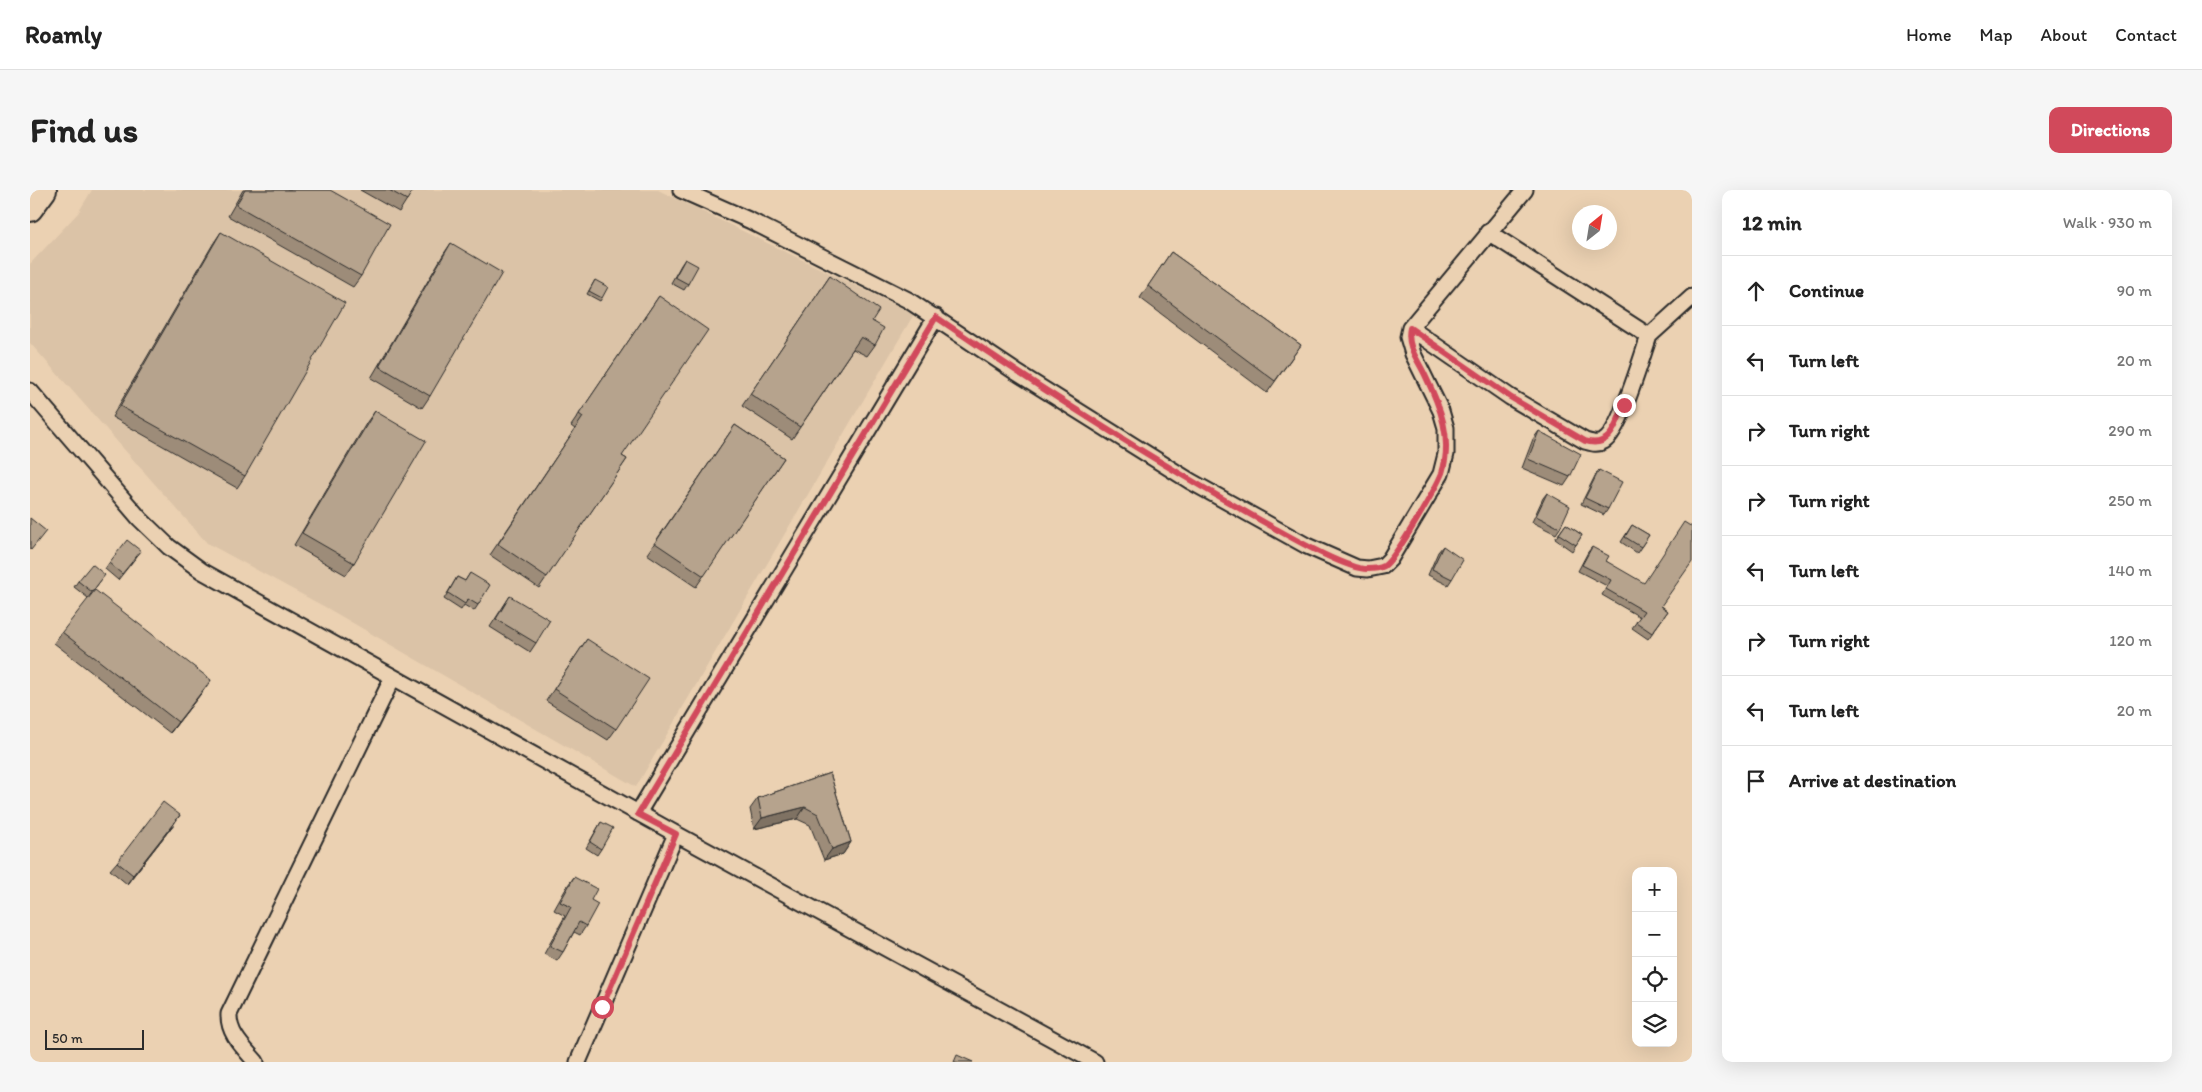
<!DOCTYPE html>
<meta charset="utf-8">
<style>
body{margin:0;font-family:Itim,sans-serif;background:#f6f6f6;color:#222}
.controls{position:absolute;right:15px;bottom:15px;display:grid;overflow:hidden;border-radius:10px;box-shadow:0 5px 20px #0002}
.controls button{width:45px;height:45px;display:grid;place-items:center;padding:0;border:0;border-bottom:1px solid #e0e0e0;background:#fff;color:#222;font:25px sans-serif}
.compass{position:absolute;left:1542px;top:15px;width:45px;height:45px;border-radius:50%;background:#fff;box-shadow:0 5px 20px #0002;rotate:30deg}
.scale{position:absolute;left:15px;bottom:12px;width:99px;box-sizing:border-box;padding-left:5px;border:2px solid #2b2b2b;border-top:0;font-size:14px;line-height:18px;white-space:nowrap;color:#2b2b2b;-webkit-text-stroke:4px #ebd1b2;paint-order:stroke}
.stop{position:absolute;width:15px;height:15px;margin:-11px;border:4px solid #d1495b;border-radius:50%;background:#fff}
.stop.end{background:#d1495b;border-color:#fff;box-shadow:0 1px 5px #0008}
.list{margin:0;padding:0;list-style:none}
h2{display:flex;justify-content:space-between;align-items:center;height:65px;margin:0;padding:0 20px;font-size:21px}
h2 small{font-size:16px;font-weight:400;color:#767676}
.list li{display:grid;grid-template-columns:32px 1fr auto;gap:15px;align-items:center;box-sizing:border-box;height:70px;padding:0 20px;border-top:1px solid #e0e0e0}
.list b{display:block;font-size:19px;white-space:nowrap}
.list em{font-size:16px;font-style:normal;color:#767676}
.icon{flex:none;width:28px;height:28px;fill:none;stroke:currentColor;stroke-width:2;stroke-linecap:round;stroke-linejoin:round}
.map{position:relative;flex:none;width:1662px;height:872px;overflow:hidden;border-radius:10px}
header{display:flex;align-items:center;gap:30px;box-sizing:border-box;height:70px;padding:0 25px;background:#fff;border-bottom:1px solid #e0e0e0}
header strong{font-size:24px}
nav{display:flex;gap:28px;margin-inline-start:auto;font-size:18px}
.intro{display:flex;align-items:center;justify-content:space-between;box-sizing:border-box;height:120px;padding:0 30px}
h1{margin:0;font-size:35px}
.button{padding:12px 22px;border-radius:10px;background:#d1495b;color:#fff;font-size:18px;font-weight:700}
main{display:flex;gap:30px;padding:0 30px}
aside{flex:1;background:#fff;border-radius:10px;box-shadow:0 5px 20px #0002}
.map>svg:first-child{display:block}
.built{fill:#dbc3a7}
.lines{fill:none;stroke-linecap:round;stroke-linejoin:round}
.minor-casing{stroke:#2b2b2b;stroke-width:19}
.trunk-casing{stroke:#2b2b2b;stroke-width:28}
.minor{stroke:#ebd1b2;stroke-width:15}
.trunk{stroke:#ebd1b2;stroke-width:24}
.wall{fill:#9d8c79;stroke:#2b2b2b}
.shaded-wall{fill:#7f7263;stroke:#2b2b2b}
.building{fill:#b6a38d;stroke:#2b2b2b}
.route{stroke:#d1495b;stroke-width:6}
</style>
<header>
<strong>Roamly</strong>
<nav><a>Home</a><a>Map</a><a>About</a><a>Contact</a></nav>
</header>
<div class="intro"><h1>Find us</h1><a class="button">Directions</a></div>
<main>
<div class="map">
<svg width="1662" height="872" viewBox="0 0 1662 872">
<rect width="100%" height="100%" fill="#ebd1b2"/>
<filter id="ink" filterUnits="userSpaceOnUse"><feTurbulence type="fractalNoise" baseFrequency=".02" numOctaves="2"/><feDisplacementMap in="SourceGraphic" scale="10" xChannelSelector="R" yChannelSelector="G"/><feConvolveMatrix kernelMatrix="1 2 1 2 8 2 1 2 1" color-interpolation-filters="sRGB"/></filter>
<g filter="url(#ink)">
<path class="built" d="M62,0H628L884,124L606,597L297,418L177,353L0,153V74L48,23Z"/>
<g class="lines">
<defs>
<path id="minor" d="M651,0L721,31L878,110L986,182L1160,291L1277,356L1327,378L1338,379L1353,376L1360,369L1411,284L1416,264V238L1411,221L1383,164L1378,147L1380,138L1495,0
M1380,138L1480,207L1555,251C1562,253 1567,255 1574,251C1590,242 1612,166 1619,146L1458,42
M1619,146L1662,107
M0,201L110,329L139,357L172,381L646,644L1065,872
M608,623L906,127
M226,872C214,858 198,844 199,824L363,487
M548,872L646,644"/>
<path id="trunk" d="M0,19L14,0"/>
</defs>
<use href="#minor" class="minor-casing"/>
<use href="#trunk" class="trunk-casing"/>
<use href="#minor" class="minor"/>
<use href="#trunk" class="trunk"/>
</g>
<path class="wall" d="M213,0H300L331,86L323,97L198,26Z
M330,0H383L369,22Z
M191,42L215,286L207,298L82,227L183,54Z
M421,53L400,206L392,218L341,188L413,65Z
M1141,62L1271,155L1237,203L1110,108Z
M655,69L658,94L654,100L641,93L651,75Z
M800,86L845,155L837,166L823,159L762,249L712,216Z
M565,90L572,108L570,111L557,104Z
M629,106L592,266L597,269L509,398L460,365L545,239L541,236Z
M345,221L324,373L316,385L264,355L337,232Z
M705,235L754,268L666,397L617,364Z
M1509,241L1540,287L1534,296L1492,278L1503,249Z
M1569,280L1578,319L1574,325L1551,314L1565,286Z
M1517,303L1530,338L1526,344L1502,332L1513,308Z
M1536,334L1552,345L1542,361L1525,349Z
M1602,335L1619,345L1607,363L1591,352Z
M1413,356L1422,389L1418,395L1398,385L1408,362Z
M1562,357L1576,371L1638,421L1618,449L1602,438L1610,427L1572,405L1577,396L1548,381L1558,362Z
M111,361L88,390L75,379L79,373Z
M440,383L448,415L444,421L434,415L431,420L414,409L427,387L435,391Z
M71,390L58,408L44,397L48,391Z
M480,406L506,453L500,462L460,437Z
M32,442L173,501L140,543L24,453Z
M557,449L586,539L578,550L516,511Z
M800,583L821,652L813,664L794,670L780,635L767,629L724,639L720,619L728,608Z
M571,632V659L567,665L556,658Z
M144,634L97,694L80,680L87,672Z
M544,687L561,710L556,736L550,745L544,742L533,762L527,771L514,764L535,726L524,720L538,695Z"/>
<path class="shaded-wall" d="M181,490L173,501L140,543L148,532Z
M775,617L767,629L724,639L732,628Z
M150,625L144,634L97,694L103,685Z
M821,652L813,664L794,670L802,659Z"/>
<path class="building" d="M215,0H300L360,34L331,86L206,15Z
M359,0H383L377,10Z
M191,42L315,113L215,286L90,216Z
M421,53L472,83L400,206L349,176Z
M1141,62L1271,155L1245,191L1118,96Z
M655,69L668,76L658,94L645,87Z
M800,86L849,120L842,131L854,138L845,155L831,147L770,237L720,204Z
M565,90L578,97L572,108L559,101Z
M629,106L678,140L592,266L597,269L517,387L468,354L553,227L549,224Z
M345,221L396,251L324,373L272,343Z
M705,235L754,268L674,386L625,353Z
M1509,241L1551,264L1540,287L1498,269Z
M1569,280L1592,292L1578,319L1555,308Z
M1517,303L1540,316L1530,338L1506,326Z
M0,328L16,341L1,360L0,359Z
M1654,332L1662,337V372L1631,416L1638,421L1622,443L1606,432L1614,421L1576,399L1581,390L1552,375L1562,357L1579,366L1576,371L1614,393Z
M1536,334L1552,345L1546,355L1529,344Z
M1602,335L1619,345L1611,357L1595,347Z
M97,350L111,361L92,384L79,373Z
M1413,356L1433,370L1422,389L1402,379Z
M62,374L75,385L62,402L48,391Z
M440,383L460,395L448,415L438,409L435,414L418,403L427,387L435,391Z
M65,400L181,490L148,532L32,442Z
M480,406L520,430L506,453L466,429Z
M557,449L619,489L586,539L524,499Z
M800,583L821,652L802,659L788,624L775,617L732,628L728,608Z
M133,612L150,625L103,685L87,672Z
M571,632L583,638L571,659L560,652Z
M544,687L567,699L561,710L568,714L556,736L549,732L533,762L520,756L541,717L530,712Z
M927,865L943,872H924Z"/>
</g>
<g class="lines" filter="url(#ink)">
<path class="route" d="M572,817L646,644L608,624L906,127C1014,201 1124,271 1239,335C1259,346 1317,380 1338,379C1343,379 1350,378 1354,376C1366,368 1406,298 1412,283C1423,248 1410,216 1395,185C1388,170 1376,156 1380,138L1480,207L1555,251C1581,259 1586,234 1594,215"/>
</g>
</svg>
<div class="controls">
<button>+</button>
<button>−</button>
<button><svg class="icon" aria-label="locate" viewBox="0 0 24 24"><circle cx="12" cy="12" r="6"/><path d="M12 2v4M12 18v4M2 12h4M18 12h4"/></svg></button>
<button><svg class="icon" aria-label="layers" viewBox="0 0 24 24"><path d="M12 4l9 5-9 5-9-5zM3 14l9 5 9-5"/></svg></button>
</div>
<svg class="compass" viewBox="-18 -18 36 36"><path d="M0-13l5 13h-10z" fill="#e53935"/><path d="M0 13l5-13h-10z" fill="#767676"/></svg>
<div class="scale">50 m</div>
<div class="stop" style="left:572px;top:817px"></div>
<div class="stop end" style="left:1594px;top:215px"></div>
</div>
<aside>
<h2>12 min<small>Walk · 930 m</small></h2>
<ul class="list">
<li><svg class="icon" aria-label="ahead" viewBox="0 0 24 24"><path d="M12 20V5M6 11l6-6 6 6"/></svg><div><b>Continue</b></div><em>90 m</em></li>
<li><svg class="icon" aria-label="left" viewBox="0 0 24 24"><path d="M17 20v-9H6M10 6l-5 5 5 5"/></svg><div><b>Turn left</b></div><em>20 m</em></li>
<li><svg class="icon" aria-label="right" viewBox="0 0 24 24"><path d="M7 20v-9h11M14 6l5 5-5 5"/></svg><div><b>Turn right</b></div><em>290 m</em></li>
<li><svg class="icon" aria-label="right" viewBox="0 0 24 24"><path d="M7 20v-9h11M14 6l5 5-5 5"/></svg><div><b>Turn right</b></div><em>250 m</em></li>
<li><svg class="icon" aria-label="left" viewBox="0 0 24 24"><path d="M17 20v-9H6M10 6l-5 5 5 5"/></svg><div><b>Turn left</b></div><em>140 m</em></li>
<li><svg class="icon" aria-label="right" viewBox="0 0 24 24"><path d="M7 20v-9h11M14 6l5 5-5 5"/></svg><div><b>Turn right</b></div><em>120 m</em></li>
<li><svg class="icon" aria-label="left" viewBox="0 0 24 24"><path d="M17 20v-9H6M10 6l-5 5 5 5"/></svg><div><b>Turn left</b></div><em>20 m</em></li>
<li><svg class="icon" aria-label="arrive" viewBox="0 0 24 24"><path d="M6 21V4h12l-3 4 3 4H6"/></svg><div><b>Arrive at destination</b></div></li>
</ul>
</aside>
</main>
